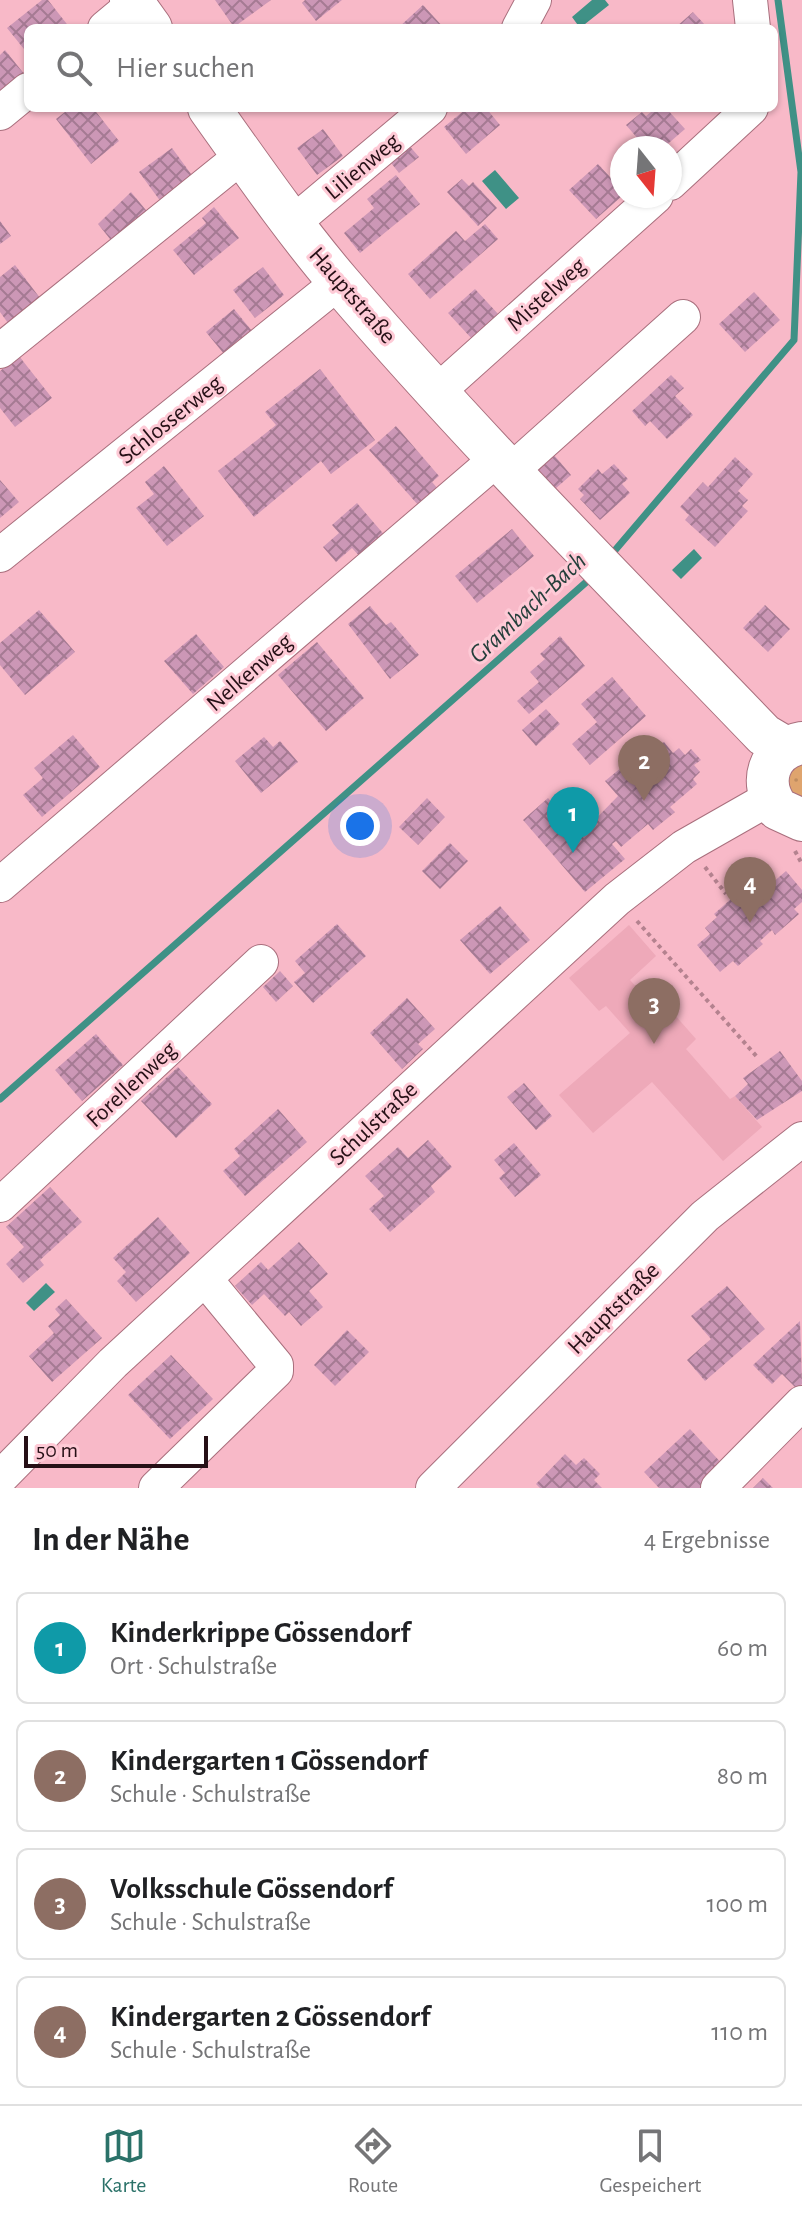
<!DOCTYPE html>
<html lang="de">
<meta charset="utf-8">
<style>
body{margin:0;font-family:"Alegreya Sans",sans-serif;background:#f2f2f2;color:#202124}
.compass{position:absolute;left:610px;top:136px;width:72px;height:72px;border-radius:50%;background:#fff;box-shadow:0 2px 6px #0004;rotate:163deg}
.scale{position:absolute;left:24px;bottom:20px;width:184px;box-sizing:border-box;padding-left:8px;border:4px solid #261016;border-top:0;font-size:22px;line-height:28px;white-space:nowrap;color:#261016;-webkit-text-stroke:6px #fecad6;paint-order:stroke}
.you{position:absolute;left:360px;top:826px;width:28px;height:28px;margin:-20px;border:6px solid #fff;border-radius:50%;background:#1a73e8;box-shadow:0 0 0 12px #1a73e833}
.badge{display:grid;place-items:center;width:52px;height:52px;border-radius:50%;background:#2b7269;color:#fff;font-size:26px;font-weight:700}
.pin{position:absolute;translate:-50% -66px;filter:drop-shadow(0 2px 4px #0008)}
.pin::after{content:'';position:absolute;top:42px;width:28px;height:24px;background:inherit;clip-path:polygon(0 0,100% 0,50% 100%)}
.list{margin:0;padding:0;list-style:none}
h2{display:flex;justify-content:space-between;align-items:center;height:104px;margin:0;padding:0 32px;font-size:34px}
h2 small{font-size:26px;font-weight:400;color:#757577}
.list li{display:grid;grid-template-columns:52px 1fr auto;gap:24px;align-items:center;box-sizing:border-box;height:112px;margin:0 16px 16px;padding:0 16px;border:2px solid #e0e0e0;border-radius:12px}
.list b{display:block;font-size:30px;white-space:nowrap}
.list p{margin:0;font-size:26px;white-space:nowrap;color:#757577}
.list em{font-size:26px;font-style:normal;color:#757577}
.icon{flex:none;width:44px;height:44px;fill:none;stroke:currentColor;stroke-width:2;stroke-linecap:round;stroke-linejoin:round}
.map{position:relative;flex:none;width:802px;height:1488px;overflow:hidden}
.search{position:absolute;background:#fff;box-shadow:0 2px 6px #0004;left:24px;right:24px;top:24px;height:88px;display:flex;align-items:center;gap:20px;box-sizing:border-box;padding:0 28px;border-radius:12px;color:#757577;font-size:30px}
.sheet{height:616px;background:#fff}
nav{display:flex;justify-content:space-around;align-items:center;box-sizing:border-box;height:112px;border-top:2px solid #e0e0e0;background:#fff;font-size:22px;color:#757577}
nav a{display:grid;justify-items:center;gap:4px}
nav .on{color:#2b7269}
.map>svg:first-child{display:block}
.built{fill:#eea9b9}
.grass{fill:url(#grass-dots)}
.water{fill:#3f9186}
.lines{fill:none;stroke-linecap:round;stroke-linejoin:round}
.stream{stroke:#3f9186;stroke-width:7}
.building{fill:url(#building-cross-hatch)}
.minor-casing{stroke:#a96f7d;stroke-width:36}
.major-casing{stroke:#a96f7d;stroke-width:44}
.path{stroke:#b4828f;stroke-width:4;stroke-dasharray:4 4;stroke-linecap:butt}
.minor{stroke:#fff;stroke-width:34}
.major{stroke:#fff;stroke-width:42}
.labels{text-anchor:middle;stroke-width:6;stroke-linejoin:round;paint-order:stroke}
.street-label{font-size:24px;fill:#261016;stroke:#fecad6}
.water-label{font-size:26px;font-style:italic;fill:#253f3b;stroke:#fecad6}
</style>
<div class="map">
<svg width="802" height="1488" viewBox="0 0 802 1488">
<defs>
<pattern id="grass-dots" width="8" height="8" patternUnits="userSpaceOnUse" patternTransform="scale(2)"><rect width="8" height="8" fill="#dfa46e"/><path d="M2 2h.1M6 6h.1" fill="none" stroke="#bf8c5f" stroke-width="1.8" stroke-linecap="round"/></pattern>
<pattern id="building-cross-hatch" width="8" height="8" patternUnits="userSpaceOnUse" patternTransform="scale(2)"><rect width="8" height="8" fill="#cc97b6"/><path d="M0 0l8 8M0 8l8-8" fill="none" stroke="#a57a93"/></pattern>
</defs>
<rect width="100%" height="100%" fill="#f8b9c8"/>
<path class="built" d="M629,925L656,956L630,980L658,1011L666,1005L696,1039L686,1049L730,1099L735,1096L762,1127L723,1161L652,1082L593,1133L559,1095L630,1033L606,1006L599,1011L569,978Z"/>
<path class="grass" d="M802,760V803L791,797L784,779Z"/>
<path class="water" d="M592,0H605L609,5L580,28L572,17Z
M495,170L519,198L506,209L482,181Z
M694,549L702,558L681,579L672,570Z
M46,1283L55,1292L34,1311L26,1303Z"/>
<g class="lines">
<path class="stream" d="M611,555L794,340L801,172L778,0
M0,1099L592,577"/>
</g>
<path class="building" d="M42,0H48L70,28H28V54L7,28Z
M215,0H271L234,27Z
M305,0H342L316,21L302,3Z
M423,5L444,28H398Z
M693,12L705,25L701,28H675Z
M5,50L25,75L0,95V55Z
M70,108H93L119,141L91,164L56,119Z
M467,108H486L500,125L466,154L444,127Z
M656,108H666L685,129L663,148H646L626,125L642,112L646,116Z
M323,129L343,156L317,175L297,148Z
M407,143L419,157L399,173L388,159Z
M172,148L194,178L161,202L139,172Z
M598,164L622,190V196L596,219L569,190Z
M396,175L420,204L360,253L344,233L374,208L367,199Z
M462,179L469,186L473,182L497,208L478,226L447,192Z
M131,192L150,215L114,244L98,224Z
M214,207L239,238L194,275L173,250L206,223L202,218Z
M0,221L11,236L0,244Z
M485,224L498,239L430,299L408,274L456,231L465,241Z
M15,265L40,298L8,323L0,312V277Z
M263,267L284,295L255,318L233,290Z
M475,289L500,316L473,340L448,313Z
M754,292L780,320L745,352L719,324Z
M234,309L252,331L224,354L206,332Z
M19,356L52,398L15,427L0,408V371Z
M320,369L375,440L331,474L321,461L254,517L218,471L276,425L265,412Z
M671,375L684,388L675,396L693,415L667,439L650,421L645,426L632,411Z
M396,426L439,476L432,482L438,489L419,506L369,450Z
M554,455L571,475L555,489L538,469Z
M735,457L753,474L738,491L748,500L742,506L748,511L715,547L685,520L689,515L680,507L703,482L708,487Z
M614,464L628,479L622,484L630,493L600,520L580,499L584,495L578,489L598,469L602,474Z
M164,466L204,516L167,546L136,508L154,494L145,482Z
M0,480L19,502L0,518Z
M357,503L387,538L362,559L352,548L336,562L323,547L339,533L332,525Z
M512,529L534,556L477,603L455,576Z
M765,605L790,629L768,652L743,628Z
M370,606L386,625L391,622L419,655L390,679L348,624Z
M39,610L75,652L25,695L0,665V643Z
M196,634L224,667L193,694L164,661Z
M560,636L585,666L529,714L517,701L539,682L530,672L545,659L540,654Z
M317,642L364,698L326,731L278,675Z
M612,677L646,716L590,765L572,744L597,722L581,704Z
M546,709L560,724L536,746L522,730Z
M73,735L100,767L42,817L23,795L43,778L34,768Z
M264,737L273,747L280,741L298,762L261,793L235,761Z
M664,742L673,753L679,748L685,755L691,749L701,760L694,765L700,772L693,779L697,784L670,807L675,812L653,830L648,824L621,847L616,841L612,844L625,859L585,892L523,820L548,798L580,835L618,796L605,781L632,759L637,764Z
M427,798L445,817L418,845L399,827Z
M450,843L468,861L440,889L422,871Z
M786,871L802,890V902L794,909L799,914L775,935L772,930L760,941L763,944L738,966L733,961L720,972L697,945L710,934L705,928L717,917L714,914L750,882L755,887L766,878L771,884Z
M500,906L530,940L490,974L460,940Z
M337,924L366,956L313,1003L294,982L305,973L295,961Z
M280,971L293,986L276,1002L263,987Z
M407,998L435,1029L418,1044L423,1049L402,1069L370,1033Z
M96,1034L123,1065L82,1101L55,1070Z
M780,1051L802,1081V1091L757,1120L735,1096L748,1084L743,1078Z
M178,1067L212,1104L176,1138L141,1101Z
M524,1083L552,1116L536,1130L507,1097Z
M278,1109L307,1142L245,1196L223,1171L240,1156L234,1149Z
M428,1140L452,1167L431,1186L435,1192L390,1232L369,1209L384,1196L365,1176L398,1147L408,1158Z
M514,1143L541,1175L515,1197L499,1178L505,1173L494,1160Z
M50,1187L82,1222L40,1260L44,1265L23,1283L6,1264L24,1247L6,1227Z
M158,1217L190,1253L136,1302L117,1281L126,1272L113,1258Z
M299,1242L328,1274L309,1291L323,1307L301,1326L289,1312L285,1316L264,1294L252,1305L235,1286L261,1262L268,1270Z
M727,1286L765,1329L705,1381L687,1360L711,1339L691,1316Z
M66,1299L102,1338L52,1382L29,1356L54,1333L48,1326L60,1315L55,1309Z
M800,1321L802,1384L797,1389L782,1374L772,1384L753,1365Z
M347,1330L369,1352L335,1386L314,1365Z
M171,1355L213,1399L170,1439L128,1395Z
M690,1429L725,1467L702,1488H659L644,1472Z
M565,1454L576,1465L584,1458L600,1474L594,1480L602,1488H540L536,1484Z
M763,1478L773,1488H753Z"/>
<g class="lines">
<defs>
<path id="minor" d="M750,0L753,28
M105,28L134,4
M519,28L534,0
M0,113L28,90
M670,183L751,108
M293,223L430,108
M0,351L243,155
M437,392L656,196
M512,470L683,317
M0,555L339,282
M0,885L498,458
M0,1205L261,962
M0,1478L113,1363L617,899L684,847L770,798
M156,1488L276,1371V1365L205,1279
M433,1488L705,1216L802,1139
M718,1488L802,1403"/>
<path id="major" d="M131,0L151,28
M209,108C251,167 293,228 340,283C474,440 621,586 764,735L786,748
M802,743C768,749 758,783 778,809L802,820"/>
</defs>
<use href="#minor" class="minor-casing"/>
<use href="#major" class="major-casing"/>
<path class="path" d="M795,851L802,864
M705,867L726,894
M637,921L758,1058"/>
<use href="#minor" class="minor"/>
<use href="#major" class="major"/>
</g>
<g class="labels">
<g class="street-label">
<text transform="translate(362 166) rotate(-40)" y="8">Lilienweg</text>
<text transform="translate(546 294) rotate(-42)" y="8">Mistelweg</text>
<text transform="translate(353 295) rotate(49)" y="8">Hauptstraße</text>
<text transform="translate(170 419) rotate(-39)" y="8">Schlosserweg</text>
<text transform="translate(249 672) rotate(-41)" y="8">Nelkenweg</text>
<text transform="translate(131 1084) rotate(-43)" y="8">Forellenweg</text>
<text transform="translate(373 1123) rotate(-43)" y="8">Schulstraße</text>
<text transform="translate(613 1308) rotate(-45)" y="8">Hauptstraße</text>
</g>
<g class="water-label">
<text transform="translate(527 607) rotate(-43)" y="9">Grambach-Bach</text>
</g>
</g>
</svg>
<svg class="compass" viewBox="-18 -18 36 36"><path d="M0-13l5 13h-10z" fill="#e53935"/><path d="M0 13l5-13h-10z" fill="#757577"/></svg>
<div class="scale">50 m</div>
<div class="you"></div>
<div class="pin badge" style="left:573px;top:853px;background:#0f9aa8">1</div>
<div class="pin badge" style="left:644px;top:801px;background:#8d6e63">2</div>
<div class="pin badge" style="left:654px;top:1044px;background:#8d6e63">3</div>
<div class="pin badge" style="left:750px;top:923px;background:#8d6e63">4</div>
<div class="search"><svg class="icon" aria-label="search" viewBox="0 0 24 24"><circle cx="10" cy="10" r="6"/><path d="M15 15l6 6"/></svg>Hier suchen</div>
</div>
<section class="sheet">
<h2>In der Nähe<small>4 Ergebnisse</small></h2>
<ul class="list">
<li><span class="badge" style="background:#0f9aa8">1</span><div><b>Kinderkrippe Gössendorf</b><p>Ort · Schulstraße</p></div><em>60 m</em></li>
<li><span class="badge" style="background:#8d6e63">2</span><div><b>Kindergarten 1 Gössendorf</b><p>Schule · Schulstraße</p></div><em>80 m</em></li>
<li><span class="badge" style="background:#8d6e63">3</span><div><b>Volksschule Gössendorf</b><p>Schule · Schulstraße</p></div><em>100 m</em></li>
<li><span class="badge" style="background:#8d6e63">4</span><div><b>Kindergarten 2 Gössendorf</b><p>Schule · Schulstraße</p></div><em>110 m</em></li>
</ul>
</section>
<nav>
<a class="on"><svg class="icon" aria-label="map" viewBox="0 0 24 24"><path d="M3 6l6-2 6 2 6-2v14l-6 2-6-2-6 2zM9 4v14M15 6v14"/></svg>Karte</a>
<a><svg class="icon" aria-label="directions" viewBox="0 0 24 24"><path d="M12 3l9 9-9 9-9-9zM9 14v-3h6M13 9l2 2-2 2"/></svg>Route</a>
<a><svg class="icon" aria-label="saved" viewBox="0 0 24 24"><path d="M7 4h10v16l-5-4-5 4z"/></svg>Gespeichert</a>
</nav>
